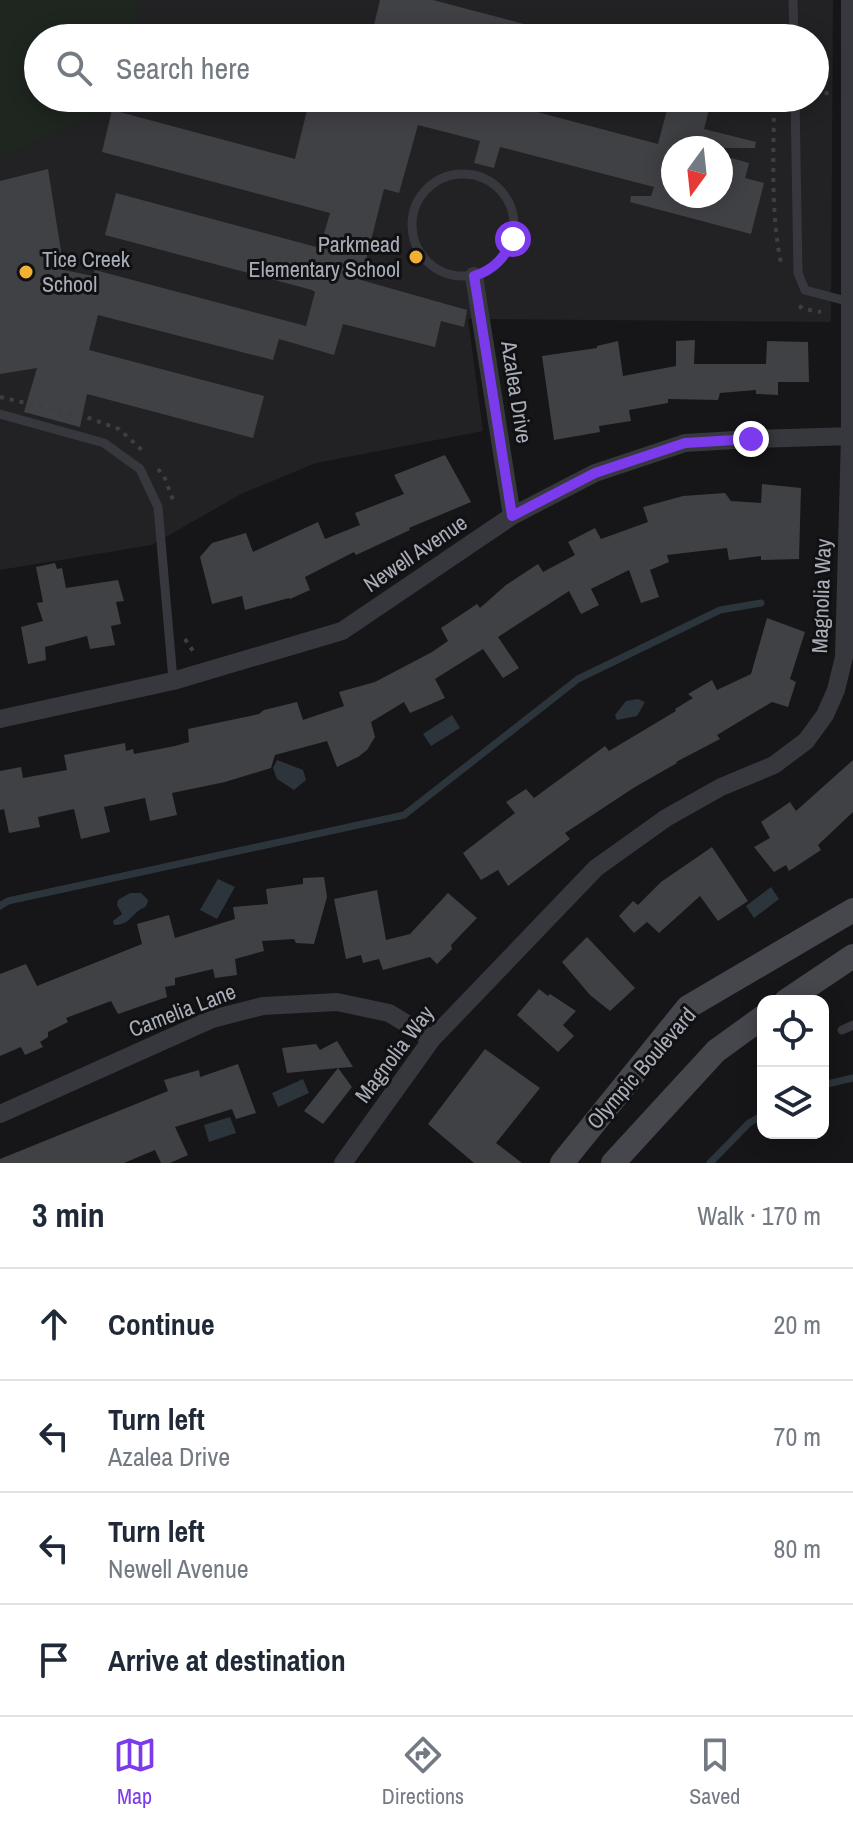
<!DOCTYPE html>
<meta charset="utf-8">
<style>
body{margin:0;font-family:"Archivo Narrow",sans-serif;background:#f2f2f3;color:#1f2937}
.controls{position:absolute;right:24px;bottom:24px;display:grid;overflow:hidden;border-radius:16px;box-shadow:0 4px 20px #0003}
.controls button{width:72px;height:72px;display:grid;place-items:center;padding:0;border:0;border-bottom:2px solid #e0e1e3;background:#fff;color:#1f2937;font:40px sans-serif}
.compass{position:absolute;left:661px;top:136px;width:72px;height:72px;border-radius:50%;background:#fff;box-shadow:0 4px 20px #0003;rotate:195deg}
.stop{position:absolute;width:24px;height:24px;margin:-18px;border:6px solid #7c3aed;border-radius:50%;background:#fff}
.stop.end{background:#7c3aed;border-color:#fff;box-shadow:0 2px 8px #0008}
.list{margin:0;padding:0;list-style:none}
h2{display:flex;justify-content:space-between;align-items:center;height:104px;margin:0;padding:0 32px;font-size:34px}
h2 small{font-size:26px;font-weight:400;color:#747a83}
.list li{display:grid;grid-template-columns:52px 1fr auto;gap:24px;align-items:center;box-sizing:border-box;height:112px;padding:0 32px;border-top:2px solid #e0e1e3}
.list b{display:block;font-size:30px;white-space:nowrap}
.list p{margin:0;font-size:26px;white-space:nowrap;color:#747a83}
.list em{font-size:26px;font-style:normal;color:#747a83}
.icon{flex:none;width:44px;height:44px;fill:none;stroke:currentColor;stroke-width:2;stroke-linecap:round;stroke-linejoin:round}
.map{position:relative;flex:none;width:853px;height:1163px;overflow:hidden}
.search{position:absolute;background:#fff;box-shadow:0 4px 20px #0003;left:24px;right:24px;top:24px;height:88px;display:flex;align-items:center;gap:20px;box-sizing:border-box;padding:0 28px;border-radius:44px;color:#747a83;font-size:30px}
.sheet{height:552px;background:#fff}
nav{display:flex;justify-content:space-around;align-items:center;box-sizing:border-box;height:112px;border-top:2px solid #e0e1e3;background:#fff;font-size:22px;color:#747a83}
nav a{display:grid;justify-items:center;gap:4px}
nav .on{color:#7c3aed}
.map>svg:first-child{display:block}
.built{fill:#222225;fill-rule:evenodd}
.green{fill:#1e261f}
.water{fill:#2c353c}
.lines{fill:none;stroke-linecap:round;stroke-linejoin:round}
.stream{stroke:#2c353c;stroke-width:7}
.building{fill:#404145}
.path{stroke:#3d3f44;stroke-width:4;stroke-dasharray:4 6;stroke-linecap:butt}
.lane{stroke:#37383d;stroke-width:9}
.street{stroke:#37383d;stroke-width:18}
.secondary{stroke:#45474d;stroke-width:24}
.route{stroke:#7c3aed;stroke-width:10}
.poi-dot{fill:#f2b134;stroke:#111113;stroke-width:3}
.labels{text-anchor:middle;stroke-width:6;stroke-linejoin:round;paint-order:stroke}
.poi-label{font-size:22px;fill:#a8adb8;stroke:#111113;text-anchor:end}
.street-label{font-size:22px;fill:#a8adb8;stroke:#111113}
</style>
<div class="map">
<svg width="853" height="1163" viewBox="0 0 853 1163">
<rect width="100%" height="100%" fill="#161618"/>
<path class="built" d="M0,0H833L831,322L468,319L483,431L316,463L241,494L152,545L0,570ZM38,38H815V98H38ZM673,148H721V196H673Z"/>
<path class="green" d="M0,0H139L129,38H38V98H105L102,99L98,114L0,157Z"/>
<path class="water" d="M638,699L645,702L637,716L617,720L615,715L626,701Z
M452,715L460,728L431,746L423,734Z
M277,760L303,770L306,780L294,790L277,779L273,768Z
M218,879L235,887L217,919L200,910Z
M771,887L779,899L754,918L746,906Z
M130,893H141L148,900C146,911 142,906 136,913C128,920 126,925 114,925L113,921L122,914L117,905L118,900Z
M303,1079L309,1093L278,1107L272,1093Z
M230,1117L236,1133L209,1142L204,1125Z"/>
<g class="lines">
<path class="stream" d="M0,906L8,901L404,815L578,679L720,610L761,603
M823,1085L853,1078
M710,1163L749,1123L763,1115"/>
</g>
<path class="building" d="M380,0H433L554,32L553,38H405L373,29Z
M310,98H484L658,144L670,98H712L704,129L756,142L755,148H673V196H721V155L749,163L745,178L764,183L751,234L630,202L631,196H651L654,187L500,147L494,168L474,163L480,141L418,125L399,193L384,189L361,280L467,310L464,327L441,321L435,347L343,324L334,355L279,339L273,360L98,315L89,350L264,396L253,438L87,394L80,427L24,412L37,368L0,374V181L48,169L64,270L93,276L95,270L306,326L315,292L312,290L105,235L116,193L320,248L330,213L102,152L112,110L295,159Z
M695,340L694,364H766L767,341L808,342L809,382H778V395L756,394V390L720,393L718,400L668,399V403L629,410L631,421L599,426L600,432L554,440L542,356L597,348V346L618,341L623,376L676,366V341Z
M445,455L471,502L409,528L410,530L356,555L354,552L305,577L310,590L290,599L289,598L245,610L242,596L212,604L200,557L212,543L246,533L253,552L318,522L325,539L360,525L355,513L404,494L394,475Z
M762,484L801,488L799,559L761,560V556L729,560L727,548L667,555L669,562L650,570L659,597L641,603L629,570L591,589L599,605L581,614L569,591L498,637L519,668L503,678L483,649L435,679L445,698L410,713L404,702L371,722L375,737L367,750L358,757L337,767L327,741L275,755L271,768L225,782L172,793L177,815L150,821L145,798L104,807L110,832L81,839L74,809L38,817L40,827L9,833L4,809L0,810V771L21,767L23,778L67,770L64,755L125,743L126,751L133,749L134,754L175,746L189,742L188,729L259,714L264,710L297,702L303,720L344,706L339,692L375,682L432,652L448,641L441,628L477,604L480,608L506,585L538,564L543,572L575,555L568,542L595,528L601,539L648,522L643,507L683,496L725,493L731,501L761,503Z
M55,563L57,569L62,568L66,588L118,580L124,601L116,602L121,624L111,626L115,645L90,649L87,636L45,647L46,660L28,664L21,627L43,621L37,603L43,602L36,567Z
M767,618L805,632L790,679L796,682L788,707L772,702L717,735L720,739L676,762L677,763L635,787L565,833L570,839L508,886L498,870L481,880L463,853L515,813L506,802L526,789L534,798L605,746L609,751L676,711L675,709L693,698L688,694L712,680L717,690L751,674Z
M853,760V812L818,845L821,850L789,871L786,865L774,872L754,847L770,838L761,822L790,802L796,811Z
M712,847L748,901L718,921L700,896L659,933L647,922L634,933L619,916L633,901L638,905L661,882Z
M324,877L327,897L314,944L296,943L294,939L262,941L264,951L235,959L237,975L215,978L213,969L175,978V985L165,987L167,997L118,1014L111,1001L66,1018L68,1022L48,1032V1037L40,1042L43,1047L25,1055L21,1047L0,1056V974L26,964L37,986L142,944L137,924L169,915L175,938L235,919L233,907L268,904L266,889L303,884V878Z
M377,890L386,940L410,934L448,893L477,918L451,945L452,949L437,964L430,957L383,970L379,959L363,963L361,955L346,959L334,899Z
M587,937L635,988L610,1011L590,995L562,962Z
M539,989L548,996L550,994L576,1011L563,1025L574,1036L558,1052L517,1015Z
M337,1041L353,1067L338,1068L352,1087L323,1124L304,1111L338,1068L287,1073L282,1048L316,1044L320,1050Z
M485,1049L540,1088L496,1143L522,1163H474L428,1124Z
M238,1064L256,1113L236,1119L232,1109L175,1127L188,1155L170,1163H161L155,1150L124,1163H0V1159L168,1091L164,1080L199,1070L200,1077Z"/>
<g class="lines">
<path class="path" d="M815,90L830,94
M774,98C774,152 770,210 781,263
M799,306L804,309L821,312
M0,397L86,417L119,429L142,450
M158,469L164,476L173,500
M185,639L195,654"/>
<path class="lane" d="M793,0L794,38
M795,98L798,273L805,290L850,302
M412 225a51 51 0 1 1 102 0a51 51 0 1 1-102 0Z
M0,414L104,443L140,469L158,507L173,680
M842,1030L853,1025"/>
<path class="street" d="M474,276L512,516
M0,719L173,681L342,631L512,516L595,473L685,443L751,439L853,436
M0,1114L212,1019L263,1006L337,1002L389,1013L432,1039
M343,1163L432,1039L596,868L666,818L721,787L774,765L806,741L825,715L836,690L844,657L850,436V0"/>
<path class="secondary" d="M786,1001L853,956
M562,1163L688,1007L853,910
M613,1163L716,1051L763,1017"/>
</g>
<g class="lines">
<path class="route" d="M513,239C505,257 494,270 474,276L512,516L595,473L685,443L751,439"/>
</g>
<g class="poi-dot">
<circle cx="416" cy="257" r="8"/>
<circle cx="26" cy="272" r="8"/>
</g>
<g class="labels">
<g class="poi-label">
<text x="400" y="252">Parkmead<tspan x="400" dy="25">Elementary School</tspan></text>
<text x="42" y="267" text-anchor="start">Tice Creek<tspan x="42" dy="25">School</tspan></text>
</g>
<g class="street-label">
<text transform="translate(517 392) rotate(81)" y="8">Azalea Drive</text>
<text transform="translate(415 553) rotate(-34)" y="8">Newell Avenue</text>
<text transform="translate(821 596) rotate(-88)" y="8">Magnolia Way</text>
<text transform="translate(182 1010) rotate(-21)" y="8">Camelia Lane</text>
<text transform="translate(394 1054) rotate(-53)" y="8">Magnolia Way</text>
<text transform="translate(641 1068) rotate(-49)" y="8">Olympic Boulevard</text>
</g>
</g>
</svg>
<div class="controls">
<button><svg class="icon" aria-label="locate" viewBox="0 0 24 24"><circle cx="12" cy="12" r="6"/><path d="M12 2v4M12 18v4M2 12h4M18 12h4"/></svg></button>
<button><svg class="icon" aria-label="layers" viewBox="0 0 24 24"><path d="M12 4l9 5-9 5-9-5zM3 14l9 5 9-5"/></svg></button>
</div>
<svg class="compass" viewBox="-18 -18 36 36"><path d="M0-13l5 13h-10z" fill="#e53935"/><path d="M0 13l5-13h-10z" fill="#747a83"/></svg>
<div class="stop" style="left:513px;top:239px"></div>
<div class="stop end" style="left:751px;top:439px"></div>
<div class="search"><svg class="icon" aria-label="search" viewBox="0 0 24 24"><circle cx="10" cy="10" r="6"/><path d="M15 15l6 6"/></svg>Search here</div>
</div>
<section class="sheet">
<h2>3 min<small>Walk · 170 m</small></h2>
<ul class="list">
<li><svg class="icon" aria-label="ahead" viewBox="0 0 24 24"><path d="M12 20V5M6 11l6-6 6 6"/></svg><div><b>Continue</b></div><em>20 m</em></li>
<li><svg class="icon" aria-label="left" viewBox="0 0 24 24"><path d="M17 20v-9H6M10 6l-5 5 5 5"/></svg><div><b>Turn left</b><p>Azalea Drive</p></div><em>70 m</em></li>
<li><svg class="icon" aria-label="left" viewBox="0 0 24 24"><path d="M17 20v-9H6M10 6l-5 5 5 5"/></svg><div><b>Turn left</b><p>Newell Avenue</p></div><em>80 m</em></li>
<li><svg class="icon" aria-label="arrive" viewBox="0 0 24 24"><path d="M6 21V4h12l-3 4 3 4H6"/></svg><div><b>Arrive at destination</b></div></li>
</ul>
</section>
<nav>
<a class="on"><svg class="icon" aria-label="map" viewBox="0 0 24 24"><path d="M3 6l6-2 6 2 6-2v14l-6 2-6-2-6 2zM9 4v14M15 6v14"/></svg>Map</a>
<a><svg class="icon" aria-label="directions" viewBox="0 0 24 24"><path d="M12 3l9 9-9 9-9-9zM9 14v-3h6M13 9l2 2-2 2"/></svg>Directions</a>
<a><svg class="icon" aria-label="saved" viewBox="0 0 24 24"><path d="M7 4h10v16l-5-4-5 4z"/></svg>Saved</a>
</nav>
